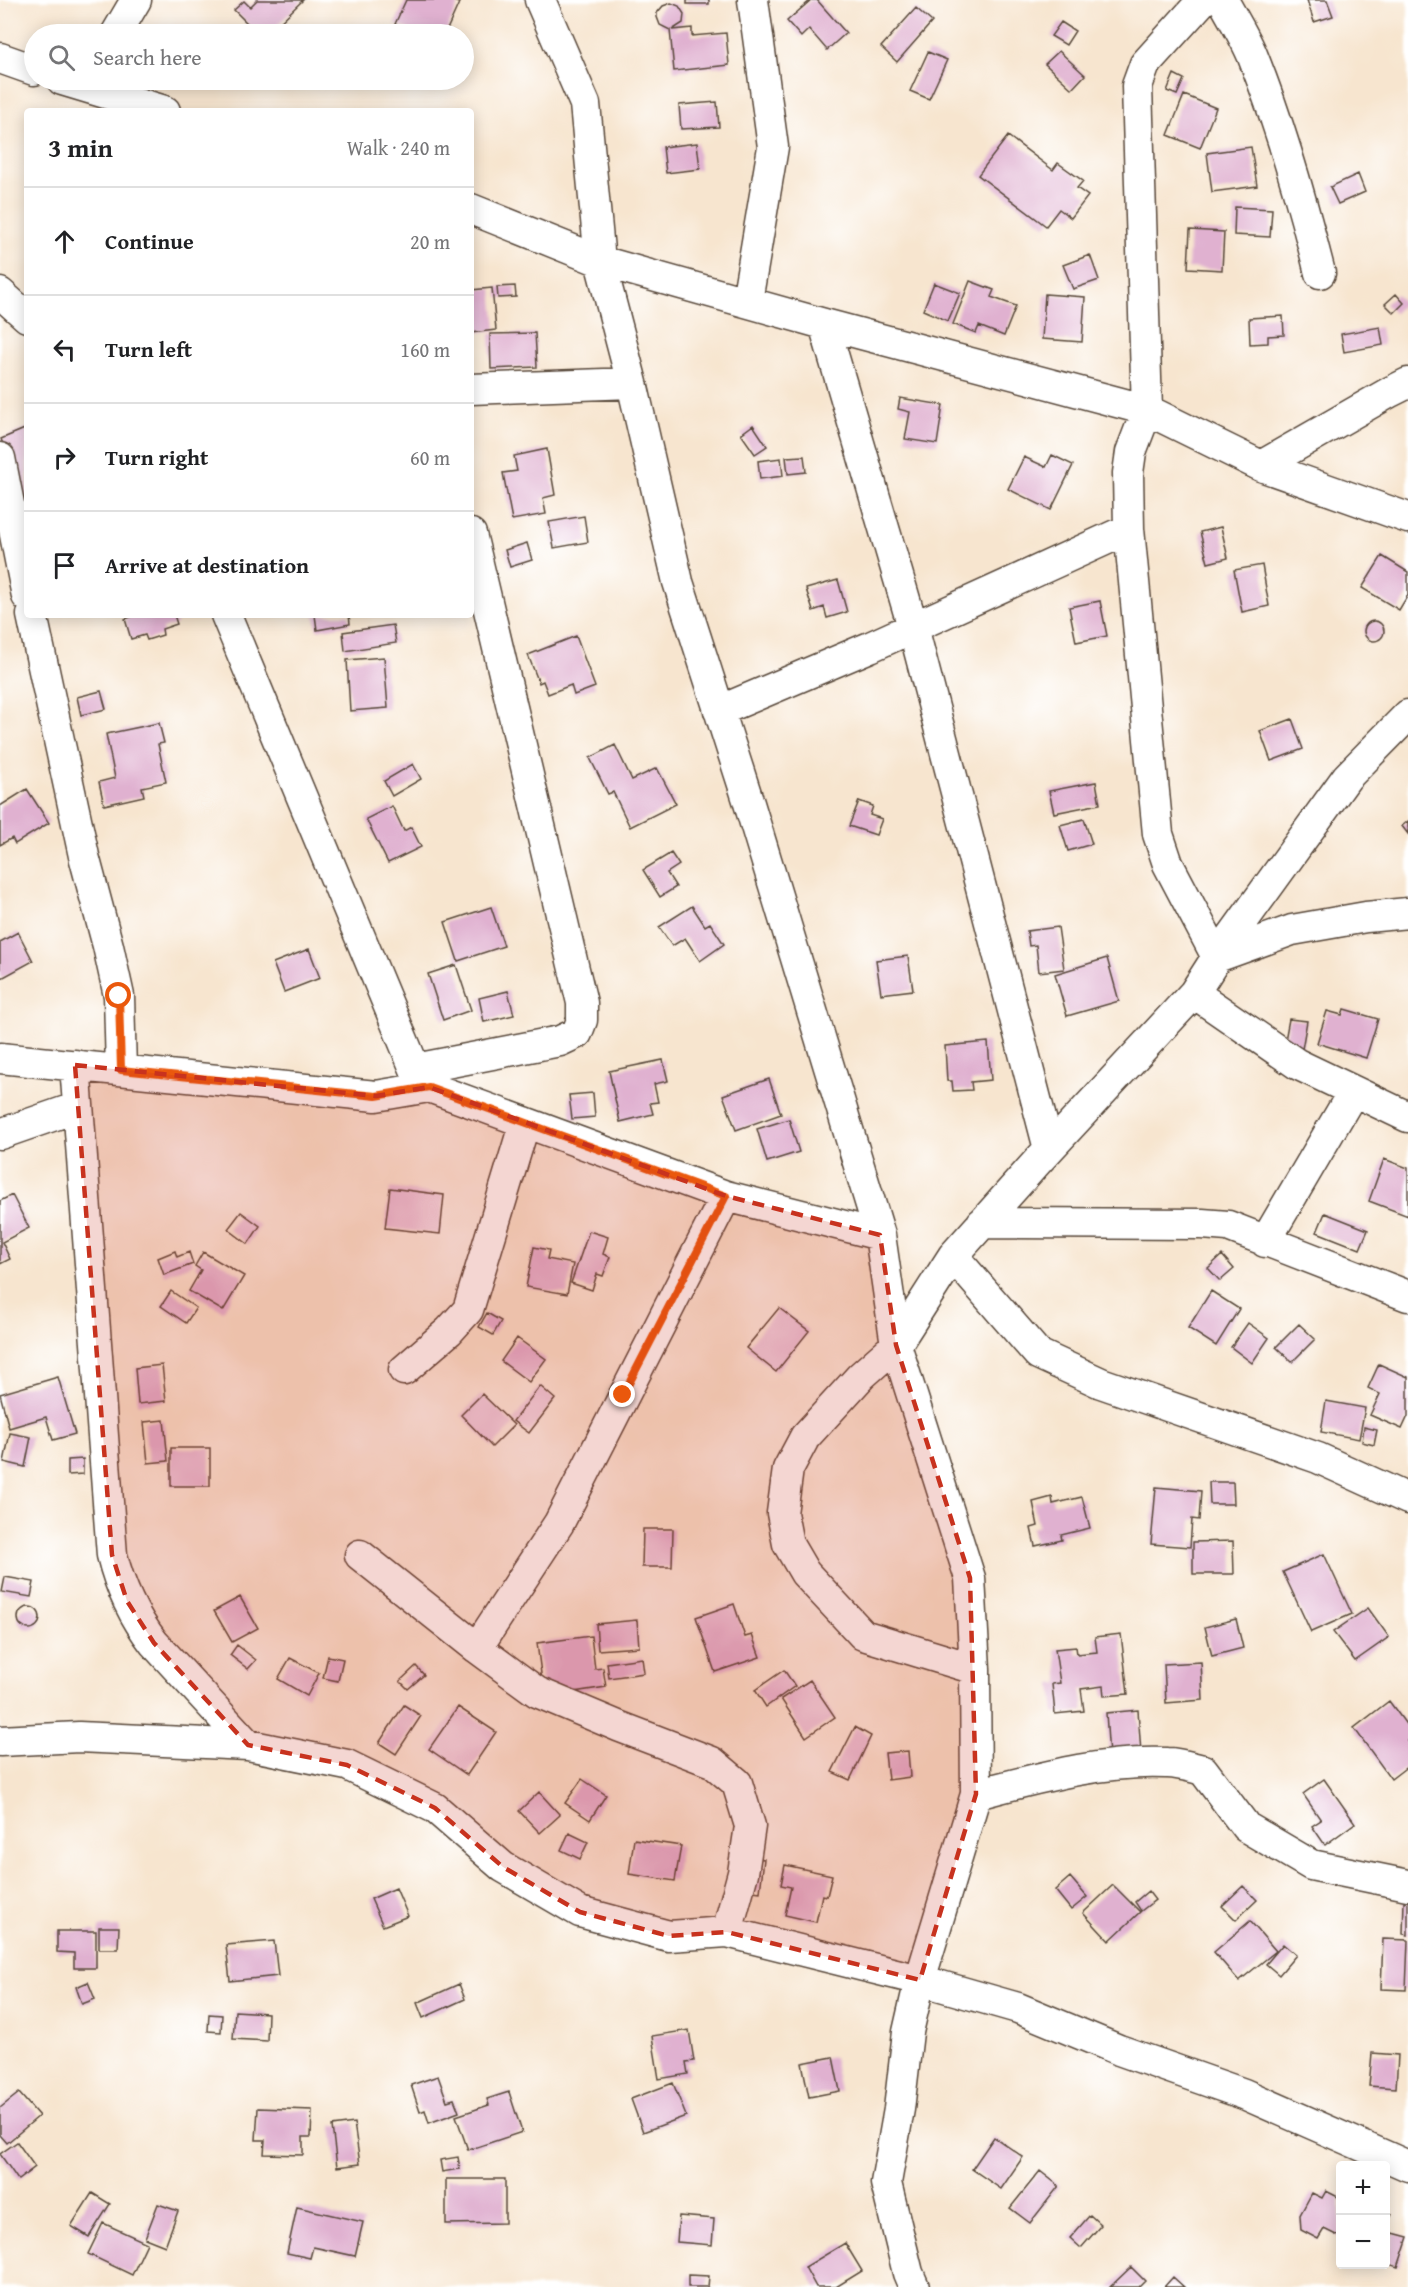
<!DOCTYPE html>
<meta charset="utf-8">
<style>
body{margin:0;font-family:"Gentium Book Plus",serif;background:#f6f6f6;color:#202124}
.controls{position:absolute;right:18px;bottom:18px;display:grid;overflow:hidden;border-radius:6px;box-shadow:0 3px 15px #0003}
.controls button{width:54px;height:54px;display:grid;place-items:center;padding:0;border:0;border-bottom:2px solid #e0e0e0;background:#fff;color:#202124;font:30px sans-serif}
.stop{position:absolute;width:18px;height:18px;margin:-14px;border:4px solid #ea580c;border-radius:50%;background:#fff}
.stop.end{background:#ea580c;border-color:#fff;box-shadow:0 2px 6px #0008}
.list{margin:0;padding:0;list-style:none}
h2{display:flex;justify-content:space-between;align-items:center;height:78px;margin:0;padding:0 24px;font-size:26px}
h2 small{font-size:20px;font-weight:400;color:#757577}
.list li{display:grid;grid-template-columns:39px 1fr auto;gap:18px;align-items:center;box-sizing:border-box;height:108px;padding:0 24px;border-top:2px solid #e0e0e0}
.list b{display:block;font-size:22px;white-space:nowrap}
.list em{font-size:20px;font-style:normal;color:#757577}
.icon{flex:none;width:33px;height:33px;fill:none;stroke:currentColor;stroke-width:2;stroke-linecap:round;stroke-linejoin:round}
.map{position:relative;flex:none;width:1408px;height:2287px;overflow:hidden}
.search{position:absolute;background:#fff;box-shadow:0 3px 15px #0003;left:24px;top:24px;width:450px;height:66px;display:flex;align-items:center;gap:15px;box-sizing:border-box;padding:0 21px;border-radius:33px;color:#757577;font-size:22px}
.panel{position:absolute;background:#fff;box-shadow:0 3px 15px #0003;left:24px;top:108px;width:450px;height:510px;border-radius:6px}
.map>svg:first-child{display:block}
.building{fill:#e0b1d0}
.lines{fill:none;stroke-linecap:round;stroke-linejoin:round}
.street-casing{stroke:#574639;stroke-width:33}
.street{stroke:#fff;stroke-width:30}
.route{stroke:#ea580c;stroke-width:8}
.marked{fill:#c8321e;fill-opacity:0.2;stroke:#c8321e;stroke-width:4.5;stroke-dasharray:12 8;stroke-linejoin:round}
</style>
<div class="map">
<svg width="1408" height="2287" viewBox="0 0 1408 2287">
<rect width="100%" height="100%" fill="#fff"/>
<filter id="ink" filterUnits="userSpaceOnUse"><feTurbulence type="fractalNoise" baseFrequency=".0167" numOctaves="2"/><feDisplacementMap in="SourceGraphic" scale="12" xChannelSelector="R" yChannelSelector="G"/><feConvolveMatrix kernelMatrix="1 2 1 2 8 2 1 2 1" color-interpolation-filters="sRGB"/></filter>
<filter id="wash" filterUnits="userSpaceOnUse"><feTurbulence type="fractalNoise" baseFrequency=".008" numOctaves="4" result="noise"/><feDisplacementMap in="SourceGraphic" scale="24" xChannelSelector="R" yChannelSelector="G"/><feGaussianBlur stdDeviation="1.35" result="paint"/><feColorMatrix in="noise" values="0 0 0 0 0 0 0 0 0 0 0 0 0 0 0 0 0 1.4 0 .05"/><feComposite in="paint" operator="in"/></filter>
<g filter="url(#wash)">
<rect width="100%" height="100%" fill="#f7e5cf"/>
<g id="blocks">
<path class="building" d="M257,0H303L268,34H258L234,10L244,1L250,7Z
M406,0H451L459,3L445,34H420L395,24Z
M687,0H709V4H687Z
M811,0H817L846,33L827,50L809,29L801,37L787,21Z
M1307,0H1327L1333,16L1314,22Z
M671,3L679,6L684,14L683,23L672,30L692,28V36L726,33L729,65L674,71L670,30L660,25L657,17V13L663,6Z
M916,8L932,22L897,62L881,47Z
M1061,22L1075,31L1066,45L1051,36Z
M1059,51L1085,75L1072,89L1045,64Z
M928,52L947,60L929,99L910,91Z
M1174,74L1184,79L1177,95L1167,91Z
M1184,95L1216,108L1200,148L1168,135Z
M717,102L719,127L681,129L679,105Z
M1008,136L1053,170L1058,163L1083,181L1077,188L1088,196L1071,218L1059,209L1046,226L978,175Z
M697,143L700,169L666,173L663,147Z
M1251,147L1257,186L1212,192L1207,153Z
M1358,174L1365,192L1338,204L1330,187Z
M1235,207L1272,209L1270,237L1234,235Z
M1190,230L1224,232L1222,270L1188,268Z
M1090,255L1099,280L1073,289L1063,265Z
M970,281L994,290L991,297L1016,306L1004,336L979,326L976,333L953,324Z
M934,283L960,293L948,321L923,310Z
M515,286L516,297L498,298L497,287Z
M492,288L496,330L471,333V290Z
M1045,294L1085,297L1082,342L1042,339Z
M1396,294L1404,303L1394,313L1385,304Z
M1283,316L1284,335L1268,336V343L1250,344L1249,318Z
M1380,327L1383,345L1344,352L1341,334Z
M535,333L537,367L491,369L490,334Z
M900,398L943,405L937,444L905,439L910,412L898,409Z
M753,425L767,446L755,454L741,434Z
M27,428V497L24,498L1,439Z
M547,449L555,495L543,498L546,514L512,520L503,473L517,471L514,456Z
M1052,455L1073,465L1051,510L1008,489L1024,457L1046,467Z
M804,456L806,472L788,474L786,457Z
M781,458L783,476L760,479L758,461Z
M584,516L588,542L554,548L549,522Z
M1221,527L1228,558L1208,563L1200,532Z
M527,543L532,560L510,567L505,550Z
M1382,556L1408,572V595L1399,610L1362,588Z
M1262,565L1269,606L1242,612L1234,570Z
M838,580L847,612L827,618L824,607L813,611L806,589Z
M1100,601L1107,636L1076,642L1069,607Z
M136,615H174L177,624L162,629L163,635L147,640L145,635L131,639L125,619Z
M315,615H349L350,624L317,630Z
M1364 631a10 10 0 1 1 20 0a10 10 0 1 1-20 0Z
M393,625L396,643L345,651L343,632Z
M576,636L595,687L574,695L571,685L548,694L543,681L539,683L528,655Z
M384,657L388,708L350,711L347,660Z
M101,691L106,709L81,715L77,697Z
M1292,719L1303,749L1271,761L1260,731Z
M159,723L164,743L158,744L166,782L142,787L144,796L104,805L99,782L115,778L106,734Z
M615,745L632,780L657,768L676,804L630,827L613,792L608,794L590,758Z
M413,764L421,779L392,796L384,781Z
M1096,782L1100,804L1054,813L1049,791Z
M27,789L49,823L15,844L12,838L0,845V806Z
M859,801L873,806L870,815L882,819L876,835L849,826Z
M392,806L404,831L411,827L421,847L388,863L366,819Z
M1084,819L1092,844L1068,851L1060,825Z
M1408,821V834L1402,826Z
M671,853L679,865L667,873L676,887L660,897L643,870Z
M692,906L705,926L710,923L724,944L700,961L685,938L672,946L659,927Z
M491,907L504,946L458,961L445,922Z
M1058,927L1064,969L1039,972L1036,945L1029,946L1027,931Z
M18,932L33,961L0,979V942Z
M309,949L320,978L284,992L273,963Z
M908,956L913,990L881,994L876,960Z
M1107,958L1119,1001L1067,1016L1055,974Z
M456,965L471,1010L443,1020L428,974Z
M508,991L514,1015L484,1022L479,998Z
M1344,1009L1378,1019L1366,1058L1317,1043L1327,1011L1342,1015Z
M1289,1019L1307,1021L1301,1055L1283,1051Z
M988,1042L991,1080L971,1082L972,1090L953,1091L952,1081H947L945,1046Z
M663,1060L668,1081L654,1084L658,1102L650,1103L653,1114L620,1122L609,1071Z
M769,1079L781,1114L736,1130L723,1095Z
M593,1093L595,1117L572,1119L569,1095Z
M789,1119L799,1152L767,1162L757,1129Z
M1384,1159L1408,1168V1216L1369,1201Z
M390,1188L444,1195L440,1234L385,1228Z
M12,1195L29,1228L2,1242L10,1259L0,1264V1201Z
M241,1212L260,1226L248,1244L228,1229Z
M1325,1213L1368,1230L1360,1249L1317,1232Z
M589,1231L608,1237L603,1254L610,1257L603,1276L597,1274L592,1290L571,1283Z
M534,1247L549,1250L547,1259L573,1264L567,1294L526,1287Z
M175,1251L177,1257L189,1252L193,1264L164,1275L158,1258Z
M203,1252L244,1276L223,1311L189,1291L201,1270L195,1266Z
M1222,1255L1234,1269L1220,1281L1208,1268Z
M171,1291L196,1308L186,1323L161,1306Z
M1211,1291L1239,1309L1216,1346L1188,1328Z
M779,1308L809,1331L776,1372L746,1348Z
M487,1313L501,1321L493,1335L479,1327Z
M1248,1323L1269,1338L1252,1363L1231,1347Z
M1299,1324L1315,1339L1292,1362L1276,1347Z
M517,1338L546,1359L529,1382L501,1361Z
M1379,1364L1408,1377V1416L1402,1429L1370,1415L1380,1394L1368,1388Z
M162,1365L166,1401L138,1404L135,1368Z
M58,1377L75,1434L53,1440L46,1417L9,1428L0,1394Z
M540,1386L555,1399L529,1433L513,1421Z
M482,1394L514,1425L492,1447L461,1415Z
M1326,1401L1365,1408L1359,1439L1321,1432Z
M164,1420L168,1461L148,1463L144,1422Z
M1364,1427L1377,1430L1374,1445L1362,1442Z
M10,1433L31,1437L25,1467L4,1462Z
M171,1448H210V1486H171Z
M83,1459V1474L68,1475V1460Z
M1209,1482H1233L1234,1504H1210Z
M1156,1487L1201,1491L1199,1520L1192,1519L1190,1547L1151,1544Z
M1052,1497L1053,1504L1082,1497L1090,1528L1061,1535L1062,1540L1035,1546L1031,1528L1038,1526L1033,1502Z
M643,1529H673L672,1567H642Z
M1233,1541L1234,1574H1193V1542Z
M1324,1554L1352,1614L1311,1632L1283,1572Z
M5,1577L34,1582L31,1597L2,1592Z
M240,1597L258,1628L232,1642L214,1611Z
M734,1604L745,1637L752,1635L760,1657L715,1672L696,1617Z
M18 1618a11 11 0 1 1 22 0a11 11 0 1 1-22 0Z
M1368,1608L1389,1637L1355,1661L1333,1632Z
M1236,1619L1243,1648L1212,1656L1205,1627Z
M637,1620L639,1647L598,1650L596,1624Z
M1121,1634L1128,1694L1104,1696L1103,1686L1081,1689L1084,1711L1055,1714L1052,1684L1060,1683L1055,1649L1076,1647L1077,1654L1097,1652L1095,1637Z
M591,1636L595,1669L603,1668L606,1687L554,1695L543,1689L537,1643Z
M237,1645L256,1660L248,1669L230,1655Z
M328,1656L343,1659L338,1681L323,1678Z
M290,1658L319,1673L307,1696L278,1679Z
M642,1658L644,1673L609,1678L607,1663Z
M1201,1662L1203,1700L1166,1703L1164,1664Z
M416,1666L424,1675L408,1689L400,1681Z
M784,1670L795,1686L766,1707L755,1690Z
M810,1680L835,1717L806,1737L781,1699Z
M1389,1701L1408,1727V1766L1391,1779L1354,1728Z
M404,1705L421,1716L396,1754L379,1743Z
M458,1707L496,1732L467,1775L429,1749Z
M1138,1710L1141,1753L1109,1756L1106,1713Z
M855,1727L871,1736L850,1780L832,1772Z
M908,1751L910,1777L888,1780L885,1753Z
M582,1779L606,1795L590,1820L565,1803Z
M1324,1779L1355,1823L1325,1845L1312,1826L1321,1820L1303,1794Z
M539,1792L560,1815L540,1833L519,1811Z
M569,1833L588,1842L580,1859L561,1850Z
M634,1839L681,1846L675,1881L629,1874Z
M749,1857L764,1859L760,1892L745,1890Z
M785,1865L832,1875L827,1896L822,1895L816,1922L785,1915L791,1887L781,1885Z
M1070,1877L1087,1897L1071,1910L1055,1890Z
M1113,1885L1140,1912L1109,1941L1083,1913Z
M1243,1886L1257,1900L1236,1920L1222,1906Z
M396,1888L408,1916L383,1926L371,1899Z
M1148,1891L1155,1900L1141,1911L1135,1902Z
M1404,1901H1408V1935L1403,1934Z
M1250,1921L1276,1951L1239,1981L1214,1952Z
M99,1927H119L118,1949H99Z
M57,1931H96V1968H74V1953L57,1952Z
M1383,1939L1408,1940L1406,1990L1381,1989Z
M274,1941L278,1976L230,1981L226,1945Z
M1283,1944L1296,1955L1279,1975L1266,1964Z
M88,1982L95,1999L82,2004L76,1987Z
M459,1984L465,1999L423,2018L417,2003Z
M235,2011L268,2013L267,2041L233,2039Z
M209,2014L222,2015L221,2032L208,2031Z
M689,2030L694,2061L686,2062L688,2074L659,2079L652,2036Z
M1372,2053L1398,2055L1396,2088L1369,2086Z
M833,2057L840,2091L809,2097L802,2063Z
M438,2076L447,2101L454,2099L459,2112L429,2123L425,2110L420,2112L411,2085Z
M673,2083L686,2116L643,2132L631,2099Z
M509,2092L522,2132L468,2150L456,2116L489,2105L487,2099Z
M19,2093L39,2116L7,2143L0,2135V2108Z
M258,2108L312,2110L311,2137H303V2155L264,2154L265,2140H256Z
M354,2123L360,2164L337,2167L332,2126Z
M994,2137L1023,2157L1001,2189L972,2169Z
M17,2142L35,2167L18,2180L0,2154Z
M458,2157L460,2169L442,2172L440,2160Z
M1040,2171L1059,2186L1030,2223L1010,2208Z
M446,2179H505V2223L446,2224Z
M1326,2191L1340,2198V2237L1324,2229L1318,2239L1301,2230L1300,2215L1312,2193L1322,2198Z
M92,2193L110,2204L89,2237L71,2226Z
M158,2204L178,2211L165,2246L145,2238Z
M297,2207L363,2222L355,2256L313,2247L310,2258L287,2253Z
M1386,2211L1392,2214L1386,2226Z
M1090,2215L1101,2225L1081,2248L1070,2238Z
M679,2216L714,2219L712,2245L677,2242Z
M103,2223L147,2243L132,2275L88,2254Z
M1393,2233L1408,2237L1398,2267L1386,2263Z
M845,2243L862,2271L836,2287H816L805,2267Z
M1131,2267L1145,2281L1139,2287H1110Z
M688,2275L709,2276L708,2287H688Z
M1173,2277L1184,2287H1164Z"/>
</g>
</g>
<g filter="url(#ink)">
<use href="#blocks" fill-opacity="0" stroke="#574639" stroke-width="1.5"/>
<g class="lines">
<defs>
<path id="street" d="M540,0L585,104L600,261L632,383L678,582L748,800L880,1235L896,1345L970,1578L975,1669L976,1794L920,1980L908,2032L899,2109L886,2183L908,2273L914,2287
M1203,0L1145,64L1137,86L1147,410L1131,452L1128,473L1129,529L1158,834L1168,864L1217,957L1347,777L1408,715
M1223,0C1233,19 1245,37 1253,57C1281,127 1302,201 1320,273
M116,34L136,0
M0,58L34,70
M62,80L165,111
M471,209L600,261L824,324L1147,410L1261,466L1408,518
M0,293L27,317
M747,301L773,147L753,0
M824,324L913,627L1049,1149
M471,389L632,383
M0,458L27,596
M1261,466L1390,392L1408,383
M32,615L84,856L108,946L119,996L121,1070
M226,615L415,1069L427,1085
M719,711L870,647L1129,529
M1194,993L1297,1064L1408,1117
M0,1058L376,1096L429,1087L726,1196L880,1235
M75,1065L112,1555C120,1588 133,1616 154,1643L248,1745
M415,1069L560,1041L577,1033L582,1020V1003L471,534
M0,1134L78,1107
M982,1223L1202,1224L1228,1226L1408,1296
M1265,1242L1353,1092
M953,1256L1038,1354L1101,1383L1318,1458L1408,1499
M404,1370L449,1331L468,1310L525,1122
M360,1555L477,1648L537,1692L618,1726L712,1762L737,1783L750,1826L743,1873L727,1932
M477,1648L559,1523L726,1196
M975,1669L863,1635L805,1573L788,1544L782,1513L788,1469L805,1437L861,1376L896,1345L953,1256L1037,1162L1194,993L1217,957L1292,930L1366,917L1408,913
M0,1741L79,1737L248,1745L347,1765L435,1808L503,1867L580,1912L669,1936L727,1932L920,1980L1018,2008L1119,2050L1244,2094L1408,2166
M976,1794C1039,1778 1101,1760 1167,1763C1179,1763 1191,1767 1203,1770L1246,1827L1311,1865L1408,1885"/>
</defs>
<use href="#street" class="street-casing"/>
<use href="#street" class="street"/>
</g>
</g>
<g class="lines" filter="url(#ink)">
<path class="route" d="M119,996L121,1070L376,1096L429,1087L726,1196L623,1395"/>
</g>
<path class="marked" d="M75,1065L376,1096L429,1087L726,1196L880,1235L896,1345L970,1578L976,1794L920,1980L727,1932L669,1936L580,1912L503,1867L435,1808L347,1765L248,1745L154,1643L127,1601L112,1555Z"/>
</svg>
<div class="controls">
<button>+</button>
<button>−</button>
</div>
<div class="stop" style="left:119px;top:996px"></div>
<div class="stop end" style="left:623px;top:1395px"></div>
<div class="search"><svg class="icon" aria-label="search" viewBox="0 0 24 24"><circle cx="10" cy="10" r="6"/><path d="M15 15l6 6"/></svg>Search here</div>
<section class="panel">
<h2>3 min<small>Walk · 240 m</small></h2>
<ul class="list">
<li><svg class="icon" aria-label="ahead" viewBox="0 0 24 24"><path d="M12 20V5M6 11l6-6 6 6"/></svg><div><b>Continue</b></div><em>20 m</em></li>
<li><svg class="icon" aria-label="left" viewBox="0 0 24 24"><path d="M17 20v-9H6M10 6l-5 5 5 5"/></svg><div><b>Turn left</b></div><em>160 m</em></li>
<li><svg class="icon" aria-label="right" viewBox="0 0 24 24"><path d="M7 20v-9h11M14 6l5 5-5 5"/></svg><div><b>Turn right</b></div><em>60 m</em></li>
<li><svg class="icon" aria-label="arrive" viewBox="0 0 24 24"><path d="M6 21V4h12l-3 4 3 4H6"/></svg><div><b>Arrive at destination</b></div></li>
</ul>
</section>
</div>
